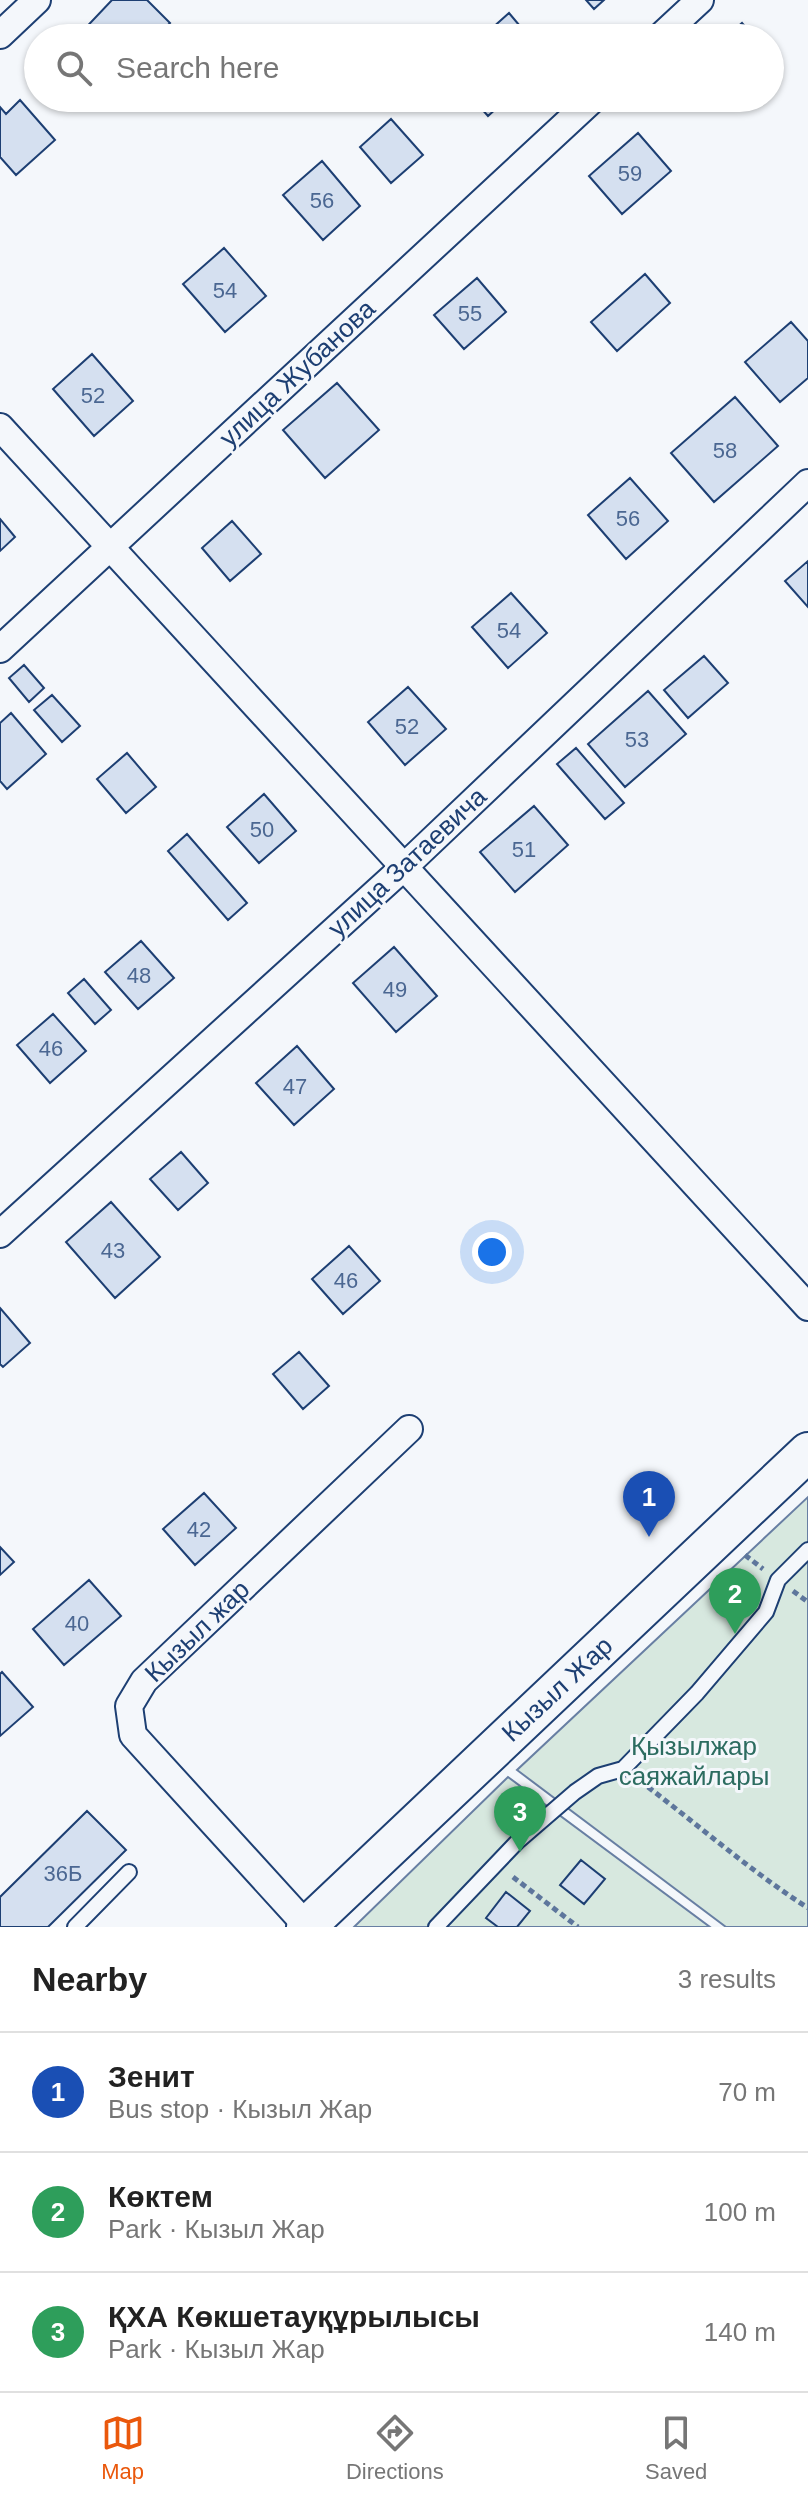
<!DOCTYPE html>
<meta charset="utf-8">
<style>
body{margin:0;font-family:Helvetica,sans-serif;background:#f6f6f6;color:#222}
.you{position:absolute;left:492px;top:1252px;width:28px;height:28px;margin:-20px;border:6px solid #fff;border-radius:50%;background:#1a73e8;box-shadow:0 0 0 12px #1a73e833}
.badge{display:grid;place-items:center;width:52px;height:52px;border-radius:50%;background:#ea580c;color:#fff;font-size:26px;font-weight:700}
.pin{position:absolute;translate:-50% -66px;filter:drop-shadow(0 2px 4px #0008)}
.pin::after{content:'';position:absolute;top:42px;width:28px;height:24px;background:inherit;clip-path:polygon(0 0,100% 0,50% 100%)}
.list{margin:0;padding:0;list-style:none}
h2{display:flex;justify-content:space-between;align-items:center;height:104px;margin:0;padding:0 32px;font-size:34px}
h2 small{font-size:26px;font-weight:400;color:#767676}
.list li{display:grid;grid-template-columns:52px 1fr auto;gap:24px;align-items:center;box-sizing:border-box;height:120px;padding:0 32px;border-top:2px solid #e0e0e0}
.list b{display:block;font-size:30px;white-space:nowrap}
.list p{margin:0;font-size:26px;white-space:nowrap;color:#767676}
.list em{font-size:26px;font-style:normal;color:#767676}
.icon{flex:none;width:44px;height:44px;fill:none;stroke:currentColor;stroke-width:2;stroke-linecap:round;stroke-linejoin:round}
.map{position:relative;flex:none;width:808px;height:1927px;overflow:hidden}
.search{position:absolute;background:#fff;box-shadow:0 2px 6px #0004;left:24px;right:24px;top:24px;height:88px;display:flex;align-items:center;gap:20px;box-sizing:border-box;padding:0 28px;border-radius:44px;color:#767676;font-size:30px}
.sheet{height:464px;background:#fff}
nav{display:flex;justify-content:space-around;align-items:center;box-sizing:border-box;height:112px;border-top:2px solid #e0e0e0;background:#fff;font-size:22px;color:#767676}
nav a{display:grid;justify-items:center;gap:4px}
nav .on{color:#ea580c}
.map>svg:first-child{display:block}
.green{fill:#d7e8df;stroke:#687fa3;stroke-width:2}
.building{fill:#d5e0f0;stroke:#1d3f73;stroke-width:2}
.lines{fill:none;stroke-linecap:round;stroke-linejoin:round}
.lane-casing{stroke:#1d3f73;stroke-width:18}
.street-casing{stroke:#1d3f73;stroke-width:30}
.secondary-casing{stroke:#1d3f73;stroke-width:42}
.path{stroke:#5e769c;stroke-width:5;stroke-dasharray:6 4;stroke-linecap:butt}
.lane{stroke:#f4f7fb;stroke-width:14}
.street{stroke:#f4f7fb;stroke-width:26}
.secondary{stroke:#f4f7fb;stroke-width:38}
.labels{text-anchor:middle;stroke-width:6;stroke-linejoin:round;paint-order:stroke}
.number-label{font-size:22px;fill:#4b6792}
.street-label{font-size:26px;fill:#1d3f73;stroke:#f4f7fb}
.park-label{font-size:26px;fill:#2c6c60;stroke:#f4f7fb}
</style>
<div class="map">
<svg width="808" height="1927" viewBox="0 0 808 1927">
<rect width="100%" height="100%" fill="#f4f7fb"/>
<path class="green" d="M808,1497V1927H726L517,1770Z
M508,1777L710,1927H354Z"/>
<path class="building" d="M112,0H147L170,23L155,38H76Z
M586,0H604L594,9Z
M509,13L530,38H481Z
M742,23L755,38H725Z
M770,55L780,66L770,75Z
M472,98H508L488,116Z
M20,100L55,140L16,175L0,157V107L6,114Z
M391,119L423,155L391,183L360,147Z
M638,133L671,171L622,214L589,176Z
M322,161L360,206L323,240L283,195Z
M224,248L266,296L225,332L183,284Z
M645,274L670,303L617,351L591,322Z
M477,278L506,312L464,349L434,315Z
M791,322L808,341V378L780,402L745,362Z
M92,354L133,401L94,436L53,389Z
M337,383L379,430L325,478L283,430Z
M735,397L778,446L714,502L671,453Z
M630,478L668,521L626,559L588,515Z
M0,519L15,537L0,551Z
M232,521L261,554L230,581L202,548Z
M808,561V607L785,581Z
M511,593L547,633L508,668L472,627Z
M704,656L728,683L688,718L664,690Z
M24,665L44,688L29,702L9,678Z
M408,687L446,729L405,765L368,722Z
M648,691L686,734L625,787L588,744Z
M52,695L80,726L62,742L34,710Z
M11,713L46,754L7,789L0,781V723Z
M576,748L624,803L605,819L557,764Z
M127,753L156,787L126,813L97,779Z
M264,794L296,831L259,863L227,827Z
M534,806L568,845L515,892L480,852Z
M187,834L247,903L228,920L168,851Z
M141,941L174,978L138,1009L105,972Z
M394,947L437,996L396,1032L353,983Z
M84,979L111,1010L95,1024L68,993Z
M53,1014L86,1051L50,1083L17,1045Z
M297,1046L334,1089L294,1125L256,1083Z
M181,1152L208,1183L178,1210L150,1179Z
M111,1202L160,1257L115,1298L66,1242Z
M349,1246L380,1281L343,1314L312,1279Z
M0,1308L30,1343L3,1367L0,1364Z
M299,1352L329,1386L303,1409L273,1374Z
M204,1493L236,1528L195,1565L163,1529Z
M0,1547L14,1562L0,1575Z
M89,1580L121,1616L64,1665L33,1629Z
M2,1672L33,1707L0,1736V1674Z
M87,1811L126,1850L48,1927H0V1897Z
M581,1860L605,1879L584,1904L560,1885Z
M506,1892L530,1911L517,1927H498L486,1918Z"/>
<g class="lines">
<defs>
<path id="lane" d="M75,1927L129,1872
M436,1927L517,1842L575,1792L598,1776L623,1769L697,1693L766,1612L778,1580L808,1550"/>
<path id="street" d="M0,35L37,0
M659,38L700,0
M0,427L808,1307
M0,649L594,98
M0,1234L404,867L808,483
M307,1926L133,1735L129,1706L144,1681L409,1429"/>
<path id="secondary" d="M306,1927L808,1452"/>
</defs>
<use href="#lane" class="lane-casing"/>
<use href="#street" class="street-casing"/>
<use href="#secondary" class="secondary-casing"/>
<path class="path" d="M745,1555L763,1569
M793,1591L808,1602
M640,1781C696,1823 749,1870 808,1908
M513,1877L578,1927"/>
<use href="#lane" class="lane"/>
<use href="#street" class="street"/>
<use href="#secondary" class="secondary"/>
</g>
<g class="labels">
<g class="number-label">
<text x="630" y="181">59</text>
<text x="322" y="208">56</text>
<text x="225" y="298">54</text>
<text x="470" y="321">55</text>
<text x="93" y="403">52</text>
<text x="725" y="458">58</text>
<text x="628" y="526">56</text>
<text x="509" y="638">54</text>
<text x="407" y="734">52</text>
<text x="637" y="747">53</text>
<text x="262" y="837">50</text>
<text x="524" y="857">51</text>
<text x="139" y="983">48</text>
<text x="395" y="997">49</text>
<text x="51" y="1056">46</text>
<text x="295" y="1094">47</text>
<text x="113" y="1258">43</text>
<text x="346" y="1288">46</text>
<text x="199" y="1537">42</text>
<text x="77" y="1631">40</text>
<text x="63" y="1881">36Б</text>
</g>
<g class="street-label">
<text transform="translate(297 373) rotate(-43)" y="9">улица Жубанова</text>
<text transform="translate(407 862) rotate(-43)" y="9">улица Затаевича</text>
<text transform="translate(197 1631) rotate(-44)" y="9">Кызыл жар</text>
<text transform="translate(557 1689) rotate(-43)" y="9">Кызыл Жар</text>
</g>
<g class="park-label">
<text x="694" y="1755">Қызылжар<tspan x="694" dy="30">саяжайлары</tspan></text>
</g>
</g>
</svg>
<div class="you"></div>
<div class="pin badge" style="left:649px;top:1537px;background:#1a4fb4">1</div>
<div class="pin badge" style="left:735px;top:1634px;background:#2e9e5b">2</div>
<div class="pin badge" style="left:520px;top:1852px;background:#2e9e5b">3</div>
<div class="search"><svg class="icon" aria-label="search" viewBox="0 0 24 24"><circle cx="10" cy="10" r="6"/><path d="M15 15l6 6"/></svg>Search here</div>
</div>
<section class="sheet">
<h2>Nearby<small>3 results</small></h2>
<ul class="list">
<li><span class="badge" style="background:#1a4fb4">1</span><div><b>Зенит</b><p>Bus stop · Кызыл Жар</p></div><em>70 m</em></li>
<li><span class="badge" style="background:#2e9e5b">2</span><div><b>Көктем</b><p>Park · Кызыл Жар</p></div><em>100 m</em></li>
<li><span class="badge" style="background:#2e9e5b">3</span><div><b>ҚХА Көкшетауқұрылысы</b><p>Park · Кызыл Жар</p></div><em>140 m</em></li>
</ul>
</section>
<nav>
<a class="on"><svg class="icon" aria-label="map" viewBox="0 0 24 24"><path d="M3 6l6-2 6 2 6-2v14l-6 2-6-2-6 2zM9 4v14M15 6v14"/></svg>Map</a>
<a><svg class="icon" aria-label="directions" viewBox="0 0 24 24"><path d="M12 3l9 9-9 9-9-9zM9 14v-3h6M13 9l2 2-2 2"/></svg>Directions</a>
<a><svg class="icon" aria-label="saved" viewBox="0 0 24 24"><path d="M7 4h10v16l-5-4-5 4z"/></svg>Saved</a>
</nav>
